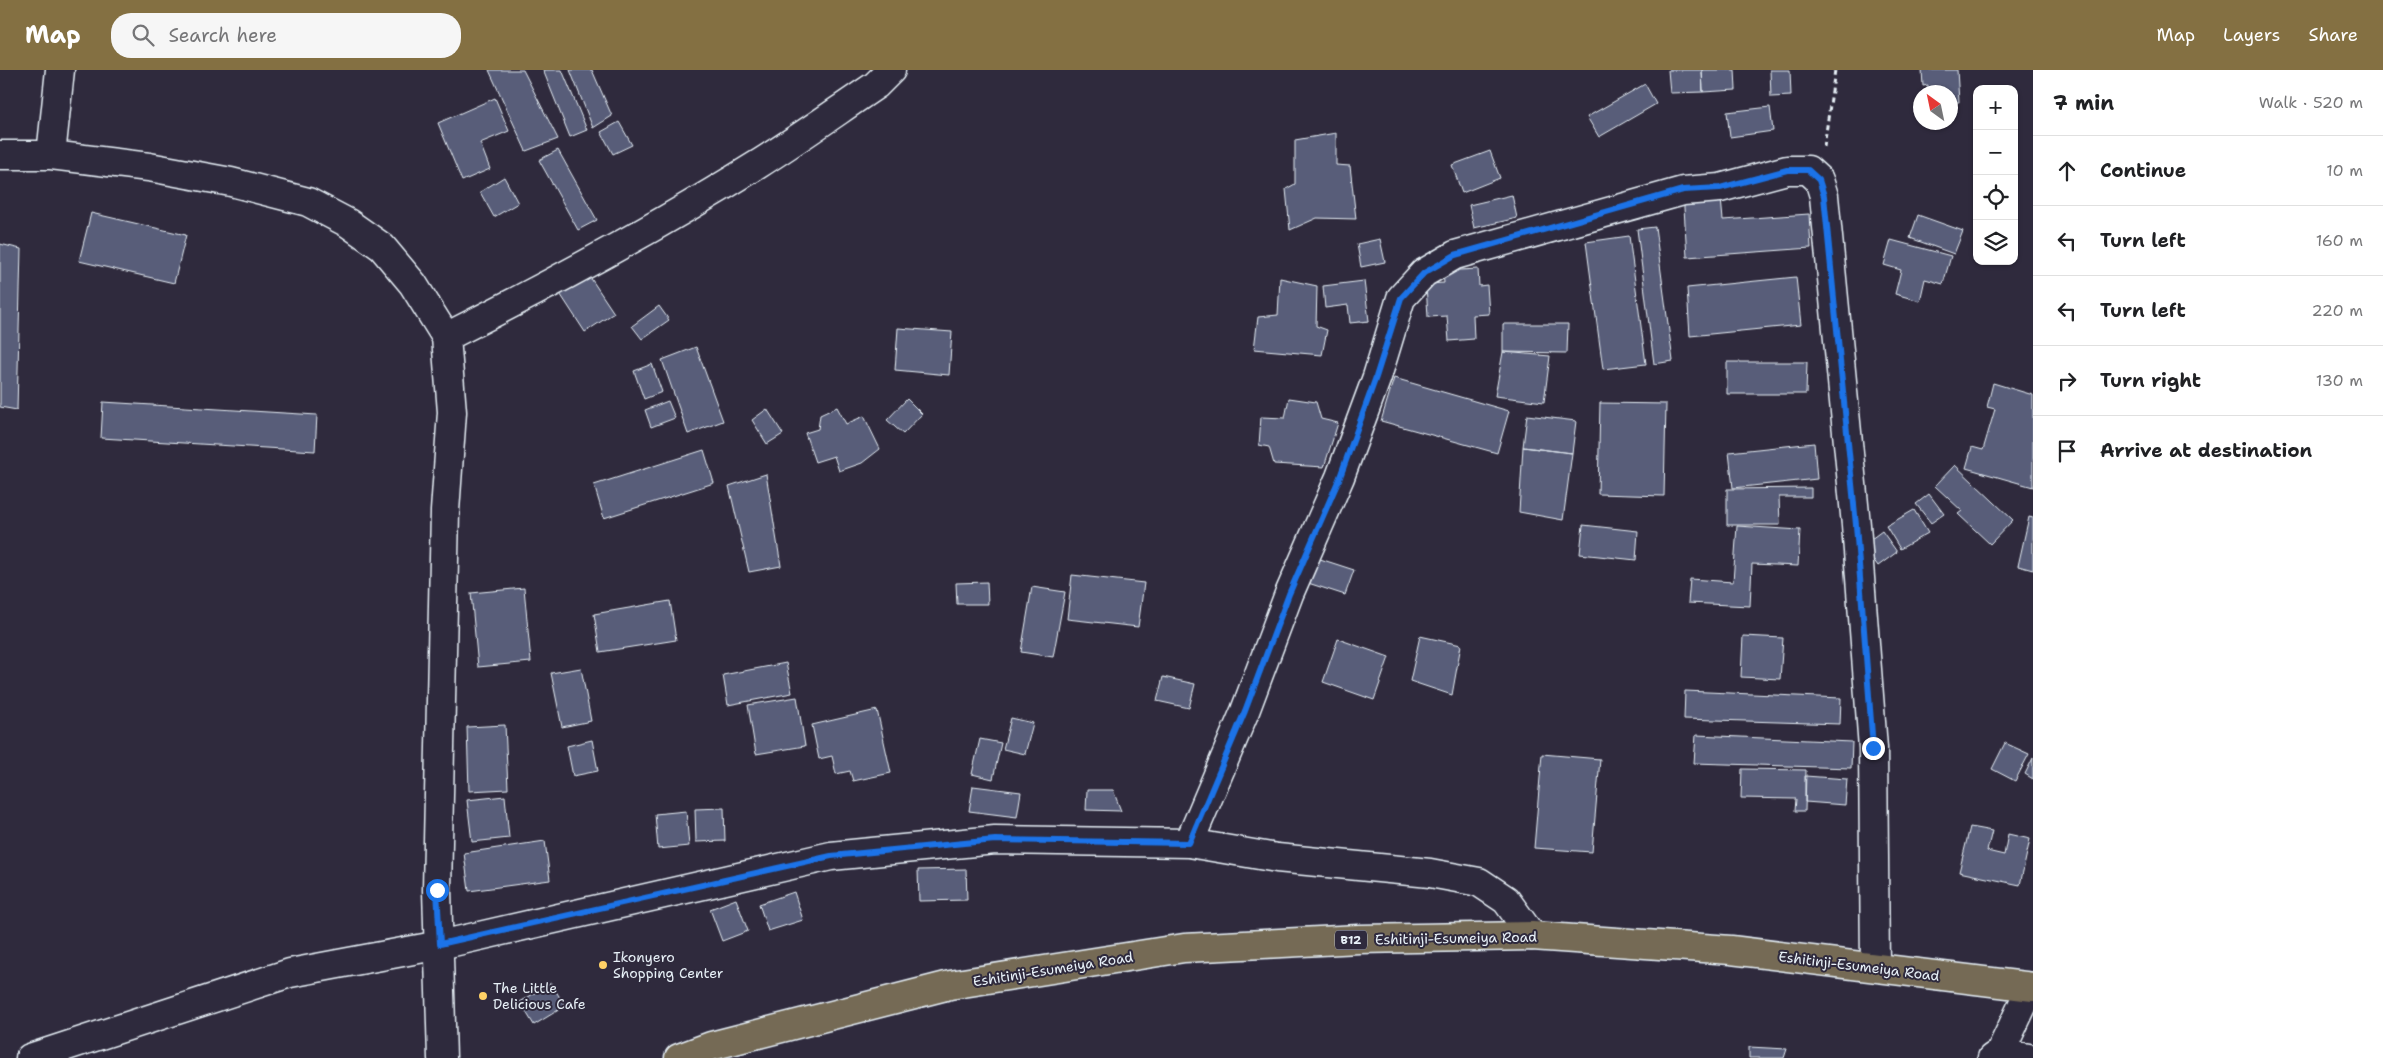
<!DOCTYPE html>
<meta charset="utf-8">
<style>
body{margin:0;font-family:"Shantell Sans",sans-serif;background:#f6f6f6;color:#202124}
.controls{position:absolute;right:15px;top:15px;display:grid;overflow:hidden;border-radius:10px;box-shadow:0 1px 4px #0004}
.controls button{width:45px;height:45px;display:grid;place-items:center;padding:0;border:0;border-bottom:1px solid #e0e0e0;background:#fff;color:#202124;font:25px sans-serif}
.compass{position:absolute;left:1913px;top:15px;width:45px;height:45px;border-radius:50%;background:#fff;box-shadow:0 1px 4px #0004;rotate:327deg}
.stop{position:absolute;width:15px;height:15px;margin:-11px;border:4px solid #1a73e8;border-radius:50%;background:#fff}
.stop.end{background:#1a73e8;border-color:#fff;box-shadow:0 1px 5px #0008}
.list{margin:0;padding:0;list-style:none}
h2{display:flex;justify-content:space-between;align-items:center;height:65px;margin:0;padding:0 20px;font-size:21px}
h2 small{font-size:16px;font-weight:400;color:#757577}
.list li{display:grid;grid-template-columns:32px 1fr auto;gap:15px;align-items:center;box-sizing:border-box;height:70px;padding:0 20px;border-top:1px solid #e0e0e0}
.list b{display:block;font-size:19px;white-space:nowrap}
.list em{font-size:16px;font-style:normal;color:#757577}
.icon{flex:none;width:28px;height:28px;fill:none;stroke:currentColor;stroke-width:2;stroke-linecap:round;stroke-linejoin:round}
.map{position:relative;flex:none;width:2033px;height:988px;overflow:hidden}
header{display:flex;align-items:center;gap:30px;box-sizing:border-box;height:70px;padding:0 25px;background:#847042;color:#fff}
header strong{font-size:24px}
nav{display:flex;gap:28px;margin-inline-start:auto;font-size:18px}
.search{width:350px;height:45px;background:#f6f6f6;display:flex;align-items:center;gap:12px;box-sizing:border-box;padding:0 18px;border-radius:20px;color:#757577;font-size:19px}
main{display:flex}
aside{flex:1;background:#fff}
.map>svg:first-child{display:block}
.building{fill:#595d79;stroke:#e8f1f8}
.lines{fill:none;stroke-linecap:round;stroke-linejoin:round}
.minor-casing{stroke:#e8f1f8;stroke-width:31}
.highway-casing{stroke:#e8f1f8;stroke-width:31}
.path{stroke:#e8f1f8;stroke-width:3;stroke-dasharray:5 4;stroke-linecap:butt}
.minor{stroke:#2f2a3d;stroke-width:28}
.highway{stroke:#756b55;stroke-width:28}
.route{stroke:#1a73e8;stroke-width:6}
.poi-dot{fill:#ffd166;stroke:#2f2a3d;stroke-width:2}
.labels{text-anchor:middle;stroke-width:4;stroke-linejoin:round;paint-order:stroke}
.shield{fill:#2f2a3d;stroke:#b0b5c0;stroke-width:1}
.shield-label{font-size:12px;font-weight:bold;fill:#e8f1f8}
.street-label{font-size:14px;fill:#e8f1f8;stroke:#2f2a3d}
.poi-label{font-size:14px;fill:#e8f1f8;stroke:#2f2a3d;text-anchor:start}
</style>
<header>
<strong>Map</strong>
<div class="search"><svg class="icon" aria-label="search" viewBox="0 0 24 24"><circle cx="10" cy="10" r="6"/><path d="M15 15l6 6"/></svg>Search here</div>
<nav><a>Map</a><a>Layers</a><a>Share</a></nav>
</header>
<main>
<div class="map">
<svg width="2033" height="988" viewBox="0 0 2033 988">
<rect width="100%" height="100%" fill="#2f2a3d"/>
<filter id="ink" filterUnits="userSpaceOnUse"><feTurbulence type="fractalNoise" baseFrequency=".02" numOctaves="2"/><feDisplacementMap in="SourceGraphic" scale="10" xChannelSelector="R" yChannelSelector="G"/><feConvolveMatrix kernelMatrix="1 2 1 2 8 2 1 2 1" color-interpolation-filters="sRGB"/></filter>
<g filter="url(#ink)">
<path class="building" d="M489,0H523L558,69L526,81Z
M543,0H562L587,60L570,67Z
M570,0H592L612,46L593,58Z
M1668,0H1702L1703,22L1670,23Z
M1702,0H1735L1736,20L1703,22Z
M1770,0H1790L1791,26L1771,27Z
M1922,0H1957L1959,32H1950V22H1928V15L1923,16Z
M1645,14L1656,34L1599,67L1587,47Z
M495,28L509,61L480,73L490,99L462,111L438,53Z
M1770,37L1773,61L1730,67L1727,42Z
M619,52L632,75L613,84L601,62Z
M1336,63V95L1350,96L1356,149L1317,148L1290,160L1286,119L1295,114V70Z
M558,80L597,150L578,160L539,90Z
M1490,81L1500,108L1462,123L1452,95Z
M504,107L518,133L494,147L480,122Z
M1720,118L1723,150L1809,144L1811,178L1687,187L1683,121Z
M1512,125L1517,148L1474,158L1469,135Z
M91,143L186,165L174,213L79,191Z
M1918,145L1963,161L1954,184L1910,168Z
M1655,157L1673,291L1654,294L1637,159Z
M1629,166L1646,294L1603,299L1586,172Z
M1380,169L1385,192L1361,197L1357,174Z
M1891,170L1951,186L1943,214L1925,209L1920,231L1895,224L1901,200L1884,195Z
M0,174L21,179L17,340L0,337Z
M1478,199L1479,216L1487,215L1489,244L1473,245L1474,269L1449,271L1447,246L1428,247L1426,214L1444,213L1443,201Z
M586,201L614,243L585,262L557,219Z
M1796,207L1801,255L1690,266L1687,218Z
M1280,208L1317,216L1316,256L1327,260L1322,285L1254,279L1258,247L1278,245Z
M1364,211L1369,251L1350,253L1348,235L1325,238L1323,216Z
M659,236L669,250L642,269L632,256Z
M1503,254H1568L1567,283L1503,282Z
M898,258L952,262L949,305L895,300Z
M696,277L723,351L688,364L662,290Z
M1503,282L1550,286L1544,332L1495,326Z
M1727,292H1807L1806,324H1727Z
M652,294L662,322L644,329L634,301Z
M1394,308L1509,341L1497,383L1381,351Z
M1993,313L2033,325V417L1966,398L1972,377L1983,380L1995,339L1987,337Z
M1289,328L1316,332L1321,349L1338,353L1324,397L1274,394L1269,377L1259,375L1261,347L1285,348Z
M907,329L922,344L903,364L887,350Z
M668,331L675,348L651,357L645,340Z
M103,332L317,345L315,381L101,368Z
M1600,333L1666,334L1664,426L1598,424Z
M837,337L846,354L864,346L880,379L862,393L839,401L834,386L815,392L805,363L818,359L820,345Z
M767,339L783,364L767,374L752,350Z
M1527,345L1576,351L1572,383L1523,377Z
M1814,373L1817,409L1733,418L1729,382Z
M1523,377L1572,383L1563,450L1519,442Z
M704,380L714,413L604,448L594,415Z
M1955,395L2013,450L1990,474L1958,444L1962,441L1935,416Z
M766,404L781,496L749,502L729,416Z
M1811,418V427H1779L1780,455H1727V419Z
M1929,424L1944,444L1931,453L1916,434Z
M1914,440L1928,463L1900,479L1886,456Z
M2029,447L2033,448V500L2018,496Z
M1583,455L1638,461L1636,490L1580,484Z
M1737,456L1800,460L1798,496L1752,494L1750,536L1688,533L1690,509L1733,512Z
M1882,461L1897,482L1878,496L1863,475Z
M1317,488L1354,500L1345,525L1308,513Z
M1072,505L1144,513L1138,557L1067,549Z
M987,512L988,534H957L956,513Z
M1032,517L1065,522L1053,587L1021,582Z
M524,518L531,592L478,597L471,523Z
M670,531L676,570L600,582L594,544Z
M1420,566L1461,575L1452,625L1410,611Z
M1743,566L1783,568L1780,609L1741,607Z
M1338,569L1389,587L1374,630L1323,612Z
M786,593L792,623L728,635L723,605Z
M581,598L591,651L562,657L551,603Z
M1163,607L1195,614L1189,638L1157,631Z
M1685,621L1841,628L1840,654L1684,649Z
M797,627L805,676L756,684L748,635Z
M877,640L891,703L853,711L850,701L836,704L832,686L819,689L812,655Z
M1011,648L1033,653L1025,684L1003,679Z
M505,655L508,719L469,721L467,657Z
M1696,665L1852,672L1851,698L1694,693Z
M980,669L1001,673L993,709L972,704Z
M592,670L598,701L573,706L567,676Z
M2005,673L2029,684L2015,711L1992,699Z
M1542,684L1600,689L1592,782L1534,778Z
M2033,688V709L2025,704Z
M1742,699L1806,700L1805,741H1795L1796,729L1741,728Z
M1805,706L1847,709L1845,735L1805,732Z
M973,716L1021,722L1017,747L969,741Z
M1087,720H1113L1121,741L1086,740Z
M505,726L509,768L472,772L467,730Z
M724,738L725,771L696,772L695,739Z
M686,741L689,776L658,779L655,744Z
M1970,757L1992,761L1987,781L2004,785L2008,764L2030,769L2020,815L1959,802Z
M545,771L550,810L469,821L464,783Z
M966,799L967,830L919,831L918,800Z
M794,822L803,850L768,861L759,834Z
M736,829L748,861L722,871L710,839Z
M551,913L565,936L534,955L520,932Z
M1749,977L1787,979L1784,988H1749Z"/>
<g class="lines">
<defs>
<path id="minor" d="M0,85H51L149,97L231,112L308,132L348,153L382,177L413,214L446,267L452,342L445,441L437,820L442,988
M51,85L60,0
M446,267C552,214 656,158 757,95C797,70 836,42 876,15L891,0
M1189,773L1245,641L1289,524L1340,407L1377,307L1401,228L1424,203L1455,185L1683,121L1720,118L1787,100H1808L1819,110L1824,126L1856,455L1873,678L1875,897
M2000,983L2029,988
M30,988L290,903L440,875L831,786L995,770L1189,773L1277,788L1430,803L1479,812L1506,830L1532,866
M1992,988L2000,983L2031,917"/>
<path id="highway" d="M679,988L711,976L950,915L1184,878L1359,869L1532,866L1731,880L2033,917"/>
</defs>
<use href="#minor" class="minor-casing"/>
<use href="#highway" class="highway-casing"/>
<path class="path" d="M1824,77L1835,0"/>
<use href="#minor" class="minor"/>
<use href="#highway" class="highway"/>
</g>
</g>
<g class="lines" filter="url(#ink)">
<path class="route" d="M437,820L440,874L831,786L995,770L1189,773L1245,641L1289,524L1340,407L1376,307L1401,228L1424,203L1455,185L1683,120L1720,118L1787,100H1808L1819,110L1824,126L1856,455L1873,678"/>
</g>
<g class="poi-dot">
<circle cx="603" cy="895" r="5"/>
<circle cx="483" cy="926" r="5"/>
</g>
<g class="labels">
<rect class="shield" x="1335" y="860.5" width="32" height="19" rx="4"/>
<g class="shield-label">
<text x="1351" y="874">B12</text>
</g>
<g class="street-label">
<text transform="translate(1456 868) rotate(-1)" y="5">Eshitinji-Esumeiya Road</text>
<text transform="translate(1859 896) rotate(7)" y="5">Eshitinji-Esumeiya Road</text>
<text transform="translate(1053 899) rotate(-9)" y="5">Eshitinji-Esumeiya Road</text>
</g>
<g class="poi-label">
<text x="613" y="892">Ikonyero<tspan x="613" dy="16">Shopping Center</tspan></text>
<text x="493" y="923">The Little<tspan x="493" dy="16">Delicious Cafe</tspan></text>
</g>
</g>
</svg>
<div class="controls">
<button>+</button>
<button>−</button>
<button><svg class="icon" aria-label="locate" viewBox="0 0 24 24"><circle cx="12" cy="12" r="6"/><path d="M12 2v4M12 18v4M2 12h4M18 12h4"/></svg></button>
<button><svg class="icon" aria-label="layers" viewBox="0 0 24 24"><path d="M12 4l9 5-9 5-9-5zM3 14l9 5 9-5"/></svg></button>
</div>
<svg class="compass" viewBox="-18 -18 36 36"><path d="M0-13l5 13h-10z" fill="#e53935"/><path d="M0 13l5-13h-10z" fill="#757577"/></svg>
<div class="stop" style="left:437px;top:820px"></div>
<div class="stop end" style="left:1873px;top:678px"></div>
</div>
<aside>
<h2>7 min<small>Walk · 520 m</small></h2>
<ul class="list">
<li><svg class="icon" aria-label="ahead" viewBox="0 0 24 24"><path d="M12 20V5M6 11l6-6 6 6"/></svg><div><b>Continue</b></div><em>10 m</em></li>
<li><svg class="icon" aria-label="left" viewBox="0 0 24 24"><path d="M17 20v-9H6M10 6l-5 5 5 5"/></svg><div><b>Turn left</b></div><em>160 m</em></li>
<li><svg class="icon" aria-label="left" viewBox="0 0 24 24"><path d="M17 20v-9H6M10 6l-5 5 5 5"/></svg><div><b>Turn left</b></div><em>220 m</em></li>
<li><svg class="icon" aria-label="right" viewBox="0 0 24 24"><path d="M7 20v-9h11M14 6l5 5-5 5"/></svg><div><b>Turn right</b></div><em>130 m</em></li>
<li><svg class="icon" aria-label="arrive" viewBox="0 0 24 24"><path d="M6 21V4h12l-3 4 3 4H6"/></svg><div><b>Arrive at destination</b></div></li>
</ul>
</aside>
</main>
